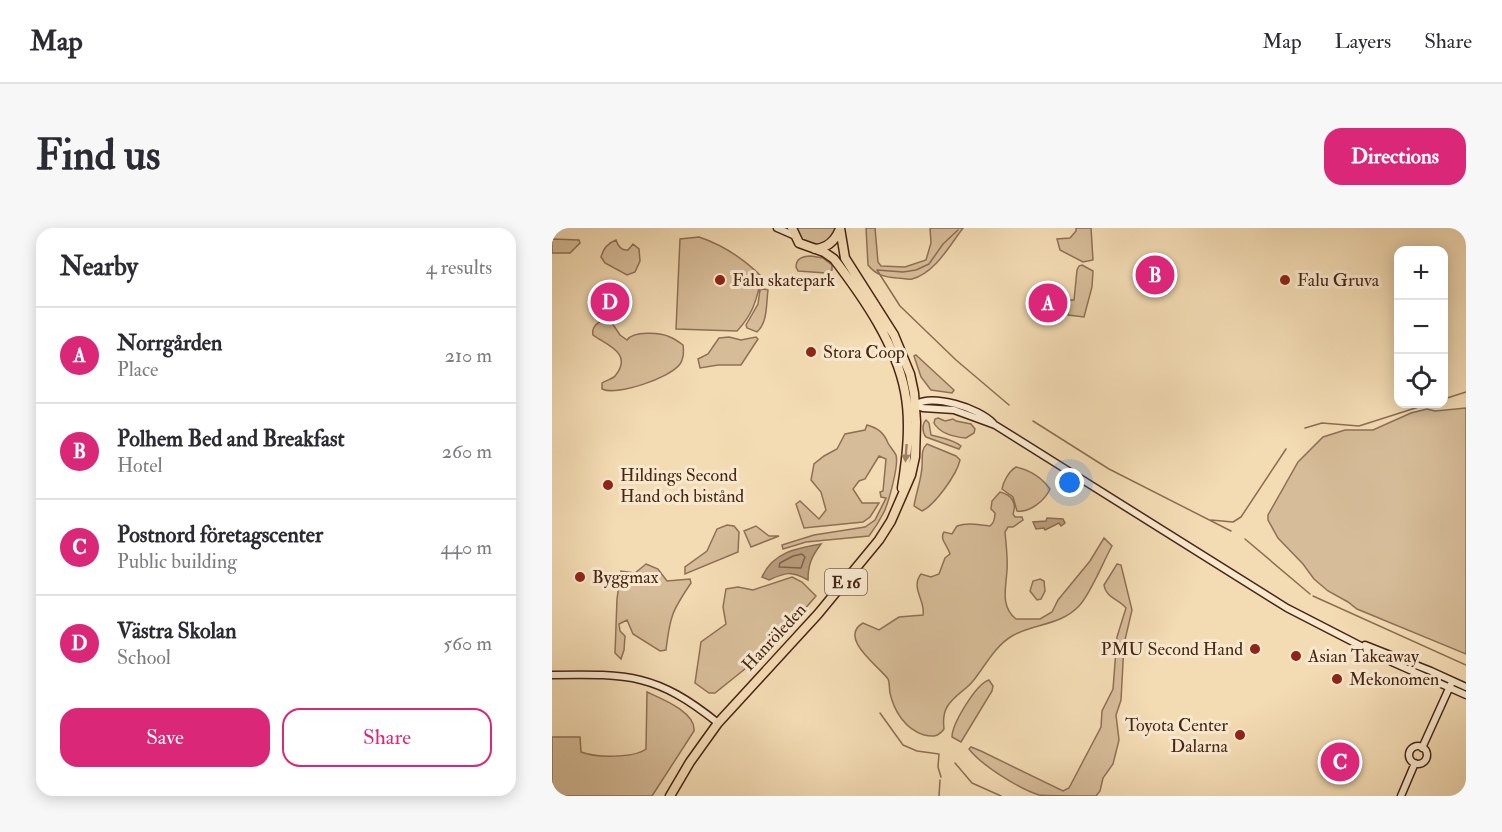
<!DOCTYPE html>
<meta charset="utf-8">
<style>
body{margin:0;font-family:"IM FELL Double Pica",serif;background:#f7f7f7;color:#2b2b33}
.controls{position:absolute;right:18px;top:18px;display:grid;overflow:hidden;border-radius:12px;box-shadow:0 3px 15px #0003}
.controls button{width:54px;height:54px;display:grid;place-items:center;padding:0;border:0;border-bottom:2px solid #e1e1e2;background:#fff;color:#2b2b33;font:30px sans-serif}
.you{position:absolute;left:518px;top:255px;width:21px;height:21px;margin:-15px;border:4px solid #fff;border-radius:50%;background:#1a73e8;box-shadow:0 0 0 9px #1a73e833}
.badge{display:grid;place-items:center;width:39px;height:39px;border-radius:50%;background:#db2777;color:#fff;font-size:20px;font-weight:700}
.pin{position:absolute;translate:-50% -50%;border:3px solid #fff;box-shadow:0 2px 6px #0006}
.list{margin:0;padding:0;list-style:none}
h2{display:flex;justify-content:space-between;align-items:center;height:78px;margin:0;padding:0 24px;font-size:26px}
h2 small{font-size:20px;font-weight:400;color:#7c7c81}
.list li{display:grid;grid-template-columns:39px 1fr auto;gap:18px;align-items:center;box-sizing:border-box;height:96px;padding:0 24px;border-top:2px solid #e1e1e2}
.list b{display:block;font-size:22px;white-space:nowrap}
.list p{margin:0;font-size:20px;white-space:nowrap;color:#7c7c81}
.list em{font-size:20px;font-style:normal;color:#7c7c81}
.actions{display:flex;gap:12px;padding:18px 24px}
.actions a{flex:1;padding:14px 0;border:2px solid #db2777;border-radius:18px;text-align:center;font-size:21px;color:#db2777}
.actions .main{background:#db2777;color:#fff}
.icon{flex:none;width:33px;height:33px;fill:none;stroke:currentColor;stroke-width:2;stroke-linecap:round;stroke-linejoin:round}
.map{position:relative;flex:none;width:914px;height:568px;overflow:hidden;border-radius:18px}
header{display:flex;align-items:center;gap:36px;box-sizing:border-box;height:84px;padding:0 30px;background:#fff;border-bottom:2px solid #e1e1e2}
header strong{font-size:28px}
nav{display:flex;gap:33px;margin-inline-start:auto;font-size:21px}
.intro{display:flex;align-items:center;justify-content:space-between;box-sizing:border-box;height:144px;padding:0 36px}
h1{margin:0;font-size:42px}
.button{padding:15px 27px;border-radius:18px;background:#db2777;color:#fff;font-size:21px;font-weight:700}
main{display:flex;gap:36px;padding:0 36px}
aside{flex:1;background:#fff;border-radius:18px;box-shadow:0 3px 15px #0003}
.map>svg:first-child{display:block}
.green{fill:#d6bc98;stroke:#8f7056;stroke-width:1.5}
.water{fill:#b99d7d;stroke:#8c6d53;stroke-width:1.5}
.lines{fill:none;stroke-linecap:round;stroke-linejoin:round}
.shore{stroke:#806149;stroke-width:1.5}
.stream{stroke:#8c6d53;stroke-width:1.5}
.secondary-casing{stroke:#482515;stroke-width:9}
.highway-casing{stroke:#482515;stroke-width:11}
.secondary{stroke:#f7e8ce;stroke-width:6}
.highway{stroke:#f3dbb3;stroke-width:8}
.oneway{fill:#9e8064}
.poi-dot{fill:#8f2418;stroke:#f7e8ce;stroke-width:2}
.labels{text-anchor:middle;stroke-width:6;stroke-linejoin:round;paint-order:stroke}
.shield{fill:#f7e8ce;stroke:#7c604c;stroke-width:1.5}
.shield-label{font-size:16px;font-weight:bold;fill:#482515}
.poi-label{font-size:18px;fill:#482515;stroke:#f7e8ce;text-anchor:start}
.street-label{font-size:18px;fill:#482515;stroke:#f7e8ce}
</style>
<header>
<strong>Map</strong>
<nav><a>Map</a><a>Layers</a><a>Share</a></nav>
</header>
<div class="intro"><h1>Find us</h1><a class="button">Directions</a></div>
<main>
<aside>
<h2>Nearby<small>4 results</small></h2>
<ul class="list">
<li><span class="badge">A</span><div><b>Norrgården</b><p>Place</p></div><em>210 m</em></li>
<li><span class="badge">B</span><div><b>Polhem Bed and Breakfast</b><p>Hotel</p></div><em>260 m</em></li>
<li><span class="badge">C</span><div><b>Postnord företagscenter</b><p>Public building</p></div><em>440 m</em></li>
<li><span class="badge">D</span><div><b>Västra Skolan</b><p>School</p></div><em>560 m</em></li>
</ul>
<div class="actions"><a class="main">Save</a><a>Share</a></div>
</aside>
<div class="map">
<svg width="914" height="568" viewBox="0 0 914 568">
<rect width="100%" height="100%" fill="#f3dbb3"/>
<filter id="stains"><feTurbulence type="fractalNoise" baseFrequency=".00333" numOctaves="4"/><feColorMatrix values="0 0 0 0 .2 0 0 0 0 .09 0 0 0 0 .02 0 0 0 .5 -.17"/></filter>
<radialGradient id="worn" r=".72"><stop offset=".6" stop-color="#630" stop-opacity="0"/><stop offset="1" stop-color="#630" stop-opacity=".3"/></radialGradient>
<path class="green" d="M244,0H284C279,16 264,21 250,12Z
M314,0H323L326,34L329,38L353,39L374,32L379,15L378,0H411C398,17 383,45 360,51C356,52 349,50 345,50C332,49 324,47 316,37Z
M524,0H539L541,32L531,34L508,22L505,11L518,10L524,3Z
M147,9C171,17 192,31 210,49C204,72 202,85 185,103L124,101L128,11Z
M0,11L27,12L28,15L18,25H0Z
M64,12C66,18 69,23 76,22L81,16L87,21L88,33L83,44L75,47L53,35L49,29C51,21 56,15 64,12Z
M259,28L271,30L280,37V42L274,45L246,43L244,39C244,30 251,28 259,28Z
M530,37L541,43L540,59L532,89L516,87V81L511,80L512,72H522L525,42L527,38Z
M212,61L216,62C214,76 216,94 205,104L195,100L194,97L206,76L208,62Z
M47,94L60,95L68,107L75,112C81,103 108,104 118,109C123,111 127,114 131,117C132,124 132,130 128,136C118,150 65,168 50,161V155C54,152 61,151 63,148C82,125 54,117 41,107C40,101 42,98 47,94Z
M177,109L189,112L204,109L206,111L189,137H166L148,140L146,131L156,126L167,110Z
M364,127L402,162L400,165L379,162L369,149L362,128Z
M914,180V426L805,381L796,374L776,363L762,351L751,336L726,310L716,292V287L746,234L771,209L793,202H821L859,185L875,181L883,183Z
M386,190L393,193L401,191L404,193L419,196L423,201L422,205L414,210C403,209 388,206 382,195L383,191Z
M374,192L377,195L379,207C390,210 400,211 409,218L407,221L374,209C370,204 370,196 374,192Z
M315,197C326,200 332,205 336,215C338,219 342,223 344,227C347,237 337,273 332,284C328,292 323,300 317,308L254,314L231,321L230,317L262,307L313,299L323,292L334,270L329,269L328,264L331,263L334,231L327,228L313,251L307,253L301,261L310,275H327L318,289L311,294L252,300L244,276L248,273L267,291L274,282L269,264L259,252L262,236L272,228L285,221L293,206L313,202Z
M375,216L404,228L408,232C405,246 383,277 370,283L362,278C364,265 369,253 370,239C371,231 368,222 375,216Z
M464,239C477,242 490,250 498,261C493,272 478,285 465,283L461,269L450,261C451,254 457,243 464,239Z
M448,264C460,267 465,275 461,286L463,289H470L471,292L461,299H456L453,304C454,317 456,330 455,342C454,360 448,378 464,391H488L500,384L506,372L538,333L552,310L560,318C551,334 539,365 527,378C508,398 482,395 460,408C443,418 433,438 421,453C413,463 402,467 395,479C391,486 391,493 392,501C386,509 381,509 372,507C353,501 342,483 338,465C337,460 338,455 336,451C329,440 285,410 311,395L327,402L347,389L371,387C374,373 358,360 369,346L379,349L387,346L393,330L398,326C396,318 387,311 392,304L400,306L405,298C417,294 426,297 438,298C442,295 443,290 443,285L439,281L440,273Z
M175,297L182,298L187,304L186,324L133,346V339L155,323L165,301Z
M204,298L217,308H227L199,319L192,303Z
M94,336L106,341L115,353L138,351L139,355C120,383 118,388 114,422L108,423L81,406L75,392L67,396L68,403L73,408L72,422L69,431L63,425L65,371L69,343L83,345Z
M565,336L569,337L580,382L572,416L569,472L564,487L567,512L561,536L551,550L548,563L544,568C530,568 499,568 487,567C468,561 430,538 417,521L419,519L429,523L511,563L517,560L549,499L550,483L561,461L565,409L574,380C567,371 554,370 552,357Z
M240,349L250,354L264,368L219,420L163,465H157L143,455L149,414L174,396L171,379L174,361L186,359L201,362Z
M488,351L492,353L493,363L489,371L485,372L478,363L481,353Z
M437,452L441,458L440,463L412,509L409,514L400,509C400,496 424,456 437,452Z
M95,464C110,471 144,484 142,503L100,568H0V509H28L29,524C44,530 82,530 94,521Z"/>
<path class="water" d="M495,290L511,291L513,295L509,298L507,295L493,302L492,300L484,301L481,294L494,293Z
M269,316C260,328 256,336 256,352C239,343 234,344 217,352L210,349C221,324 245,320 269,316Z"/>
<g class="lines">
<path class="shore" d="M250,326L253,329L249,340L227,339L228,335L241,328Z"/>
<path class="stream" d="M406,2L391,16L377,36L364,42L351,44L325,42L348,78L404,132L457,177
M892,171L914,164
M481,193L557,241L679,303
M753,200L770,195L807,198L876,176
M659,292L681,294L689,289L734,221
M693,311L758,366
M761,368L914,437
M328,485L351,517L365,523L387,526L386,539L389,549
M403,535L420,555L449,568
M387,568L388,552"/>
<defs>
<path id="secondary" d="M225,0L241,7
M363,177L371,180L402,182L443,197L735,380L842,435L914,467
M363,177C380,165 427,180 441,195
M813,417L879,443L914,459
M0,447C76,446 104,445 166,495
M857 527a9 9 0 1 1 18 0a9 9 0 1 1-18 0Z
M870,520L899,456
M849,568L863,535"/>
<path id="highway" d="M240,0L247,15L272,24L282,31C311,69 344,116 353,164C359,195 355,229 350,260
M263,21C275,20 282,14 287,3
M118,568L138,534L166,495L266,386L327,312L339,293L359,247L363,229L364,194L362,165L358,146L342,107L293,30L288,0"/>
</defs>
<use href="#secondary" class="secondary-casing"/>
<use href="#highway" class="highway-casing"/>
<use href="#secondary" class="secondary"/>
<use href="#highway" class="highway"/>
</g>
<defs><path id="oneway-solid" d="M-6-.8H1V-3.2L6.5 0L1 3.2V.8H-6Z" transform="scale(1.5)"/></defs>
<use class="oneway" href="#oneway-solid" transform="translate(354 225) rotate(94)"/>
<g class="poi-dot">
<circle cx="168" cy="52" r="6"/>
<circle cx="733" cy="52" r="6"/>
<circle cx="259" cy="124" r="6"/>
<circle cx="56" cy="257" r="6"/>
<circle cx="28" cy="349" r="6"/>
<circle cx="703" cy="421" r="6"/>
<circle cx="744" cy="428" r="6"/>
<circle cx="785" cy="451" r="6"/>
<circle cx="688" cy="507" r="6"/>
</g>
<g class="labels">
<rect class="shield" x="273" y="341" width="42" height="26" rx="4.5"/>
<g class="shield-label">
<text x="294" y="360">E 16</text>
</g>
<g class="poi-label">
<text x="180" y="58">Falu skatepark</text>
<text x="745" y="58">Falu Gruva</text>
<text x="271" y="130">Stora Coop</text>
<text x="68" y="253">Hildings Second<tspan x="68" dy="21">Hand och bistånd</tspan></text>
<text x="40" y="355">Byggmax</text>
<text x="691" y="427" text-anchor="end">PMU Second Hand</text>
<text x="756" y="434">Asian Takeaway</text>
<text x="797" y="457">Mekonomen</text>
<text x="676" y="503" text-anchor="end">Toyota Center<tspan x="676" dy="21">Dalarna</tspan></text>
</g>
<g class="street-label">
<text transform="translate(222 409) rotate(-47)" y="6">Hanröleden</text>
</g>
</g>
<rect width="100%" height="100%" filter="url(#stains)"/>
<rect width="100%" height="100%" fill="url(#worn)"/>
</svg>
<div class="controls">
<button>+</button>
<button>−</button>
<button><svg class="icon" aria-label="locate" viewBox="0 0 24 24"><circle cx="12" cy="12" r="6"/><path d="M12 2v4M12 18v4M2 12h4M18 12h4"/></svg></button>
</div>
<div class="you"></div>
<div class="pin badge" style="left:496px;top:75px">A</div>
<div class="pin badge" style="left:603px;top:47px">B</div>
<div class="pin badge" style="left:788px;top:534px">C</div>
<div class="pin badge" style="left:58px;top:74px">D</div>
</div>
</main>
